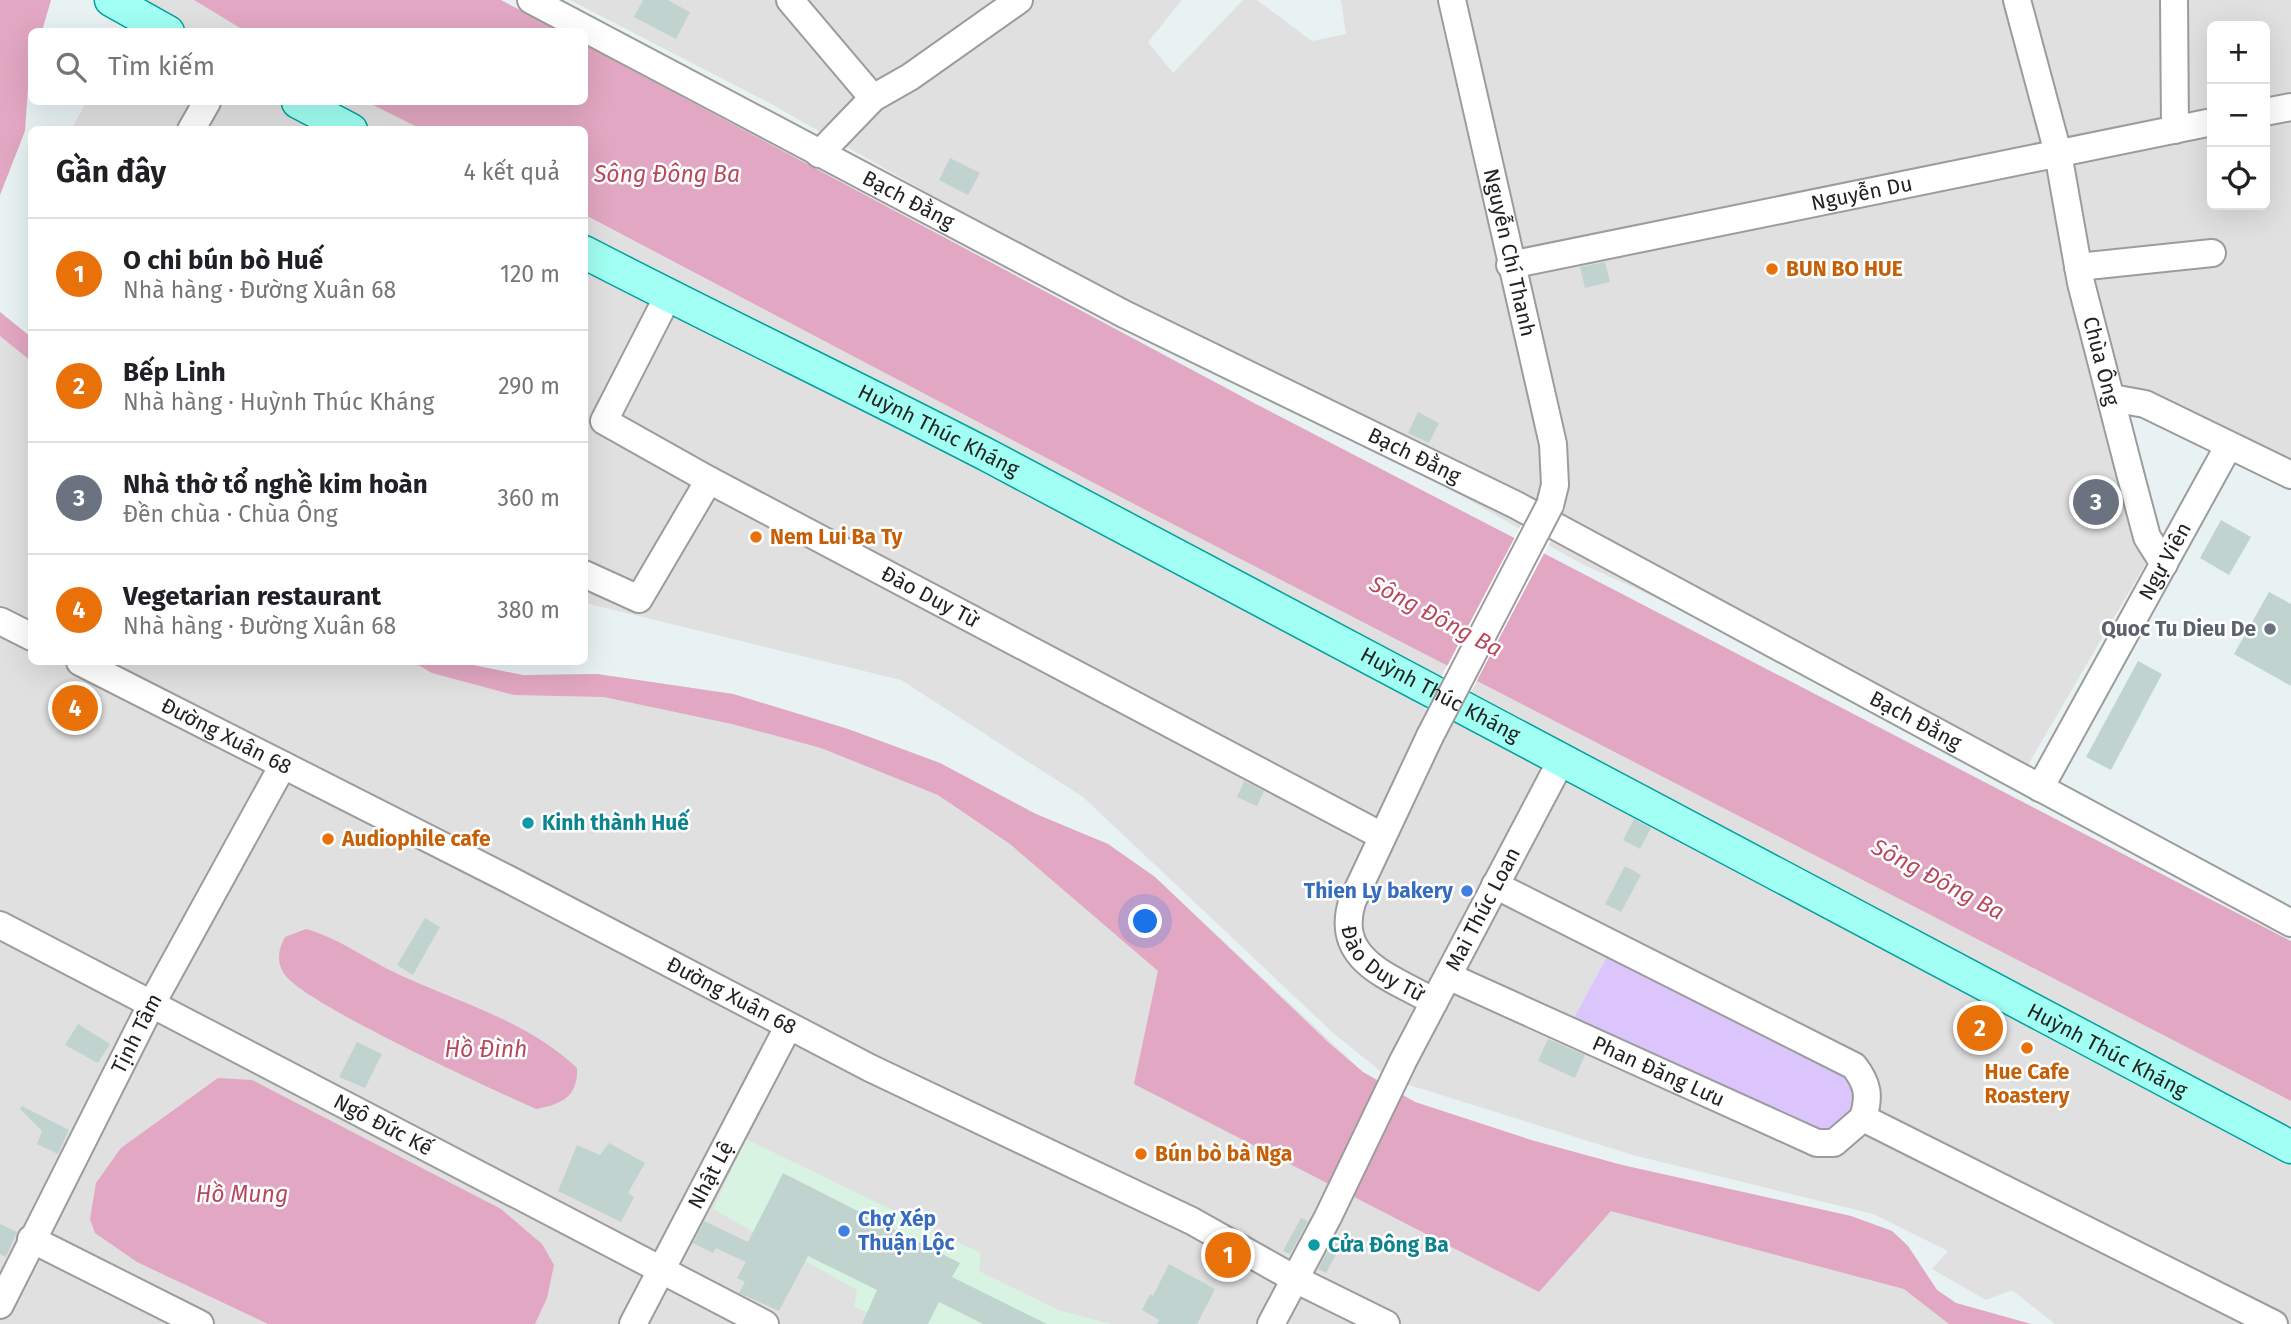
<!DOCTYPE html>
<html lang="vi">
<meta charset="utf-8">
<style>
body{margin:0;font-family:"Fira Sans",sans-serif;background:#f2f2f2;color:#202124}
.controls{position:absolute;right:21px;top:21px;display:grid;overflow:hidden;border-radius:10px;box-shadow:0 7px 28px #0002}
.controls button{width:63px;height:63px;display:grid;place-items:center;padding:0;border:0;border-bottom:2px solid #e0e0e0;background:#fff;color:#202124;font:35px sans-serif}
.you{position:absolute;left:1146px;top:922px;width:24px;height:24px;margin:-18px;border:5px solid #fff;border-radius:50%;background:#1a73e8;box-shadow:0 0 0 10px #1a73e833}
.badge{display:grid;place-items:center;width:46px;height:46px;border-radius:50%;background:#127232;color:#fff;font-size:23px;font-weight:700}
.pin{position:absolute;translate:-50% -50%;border:4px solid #fff;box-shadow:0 2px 7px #0006}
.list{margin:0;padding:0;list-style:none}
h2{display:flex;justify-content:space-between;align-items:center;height:91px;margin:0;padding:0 28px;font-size:30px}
h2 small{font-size:23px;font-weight:400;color:#757577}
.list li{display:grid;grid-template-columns:46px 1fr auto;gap:21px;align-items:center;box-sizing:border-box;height:112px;padding:0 28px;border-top:2px solid #e0e0e0}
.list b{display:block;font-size:26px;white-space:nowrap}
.list p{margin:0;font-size:23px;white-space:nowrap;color:#757577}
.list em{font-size:23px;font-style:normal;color:#757577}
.icon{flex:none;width:38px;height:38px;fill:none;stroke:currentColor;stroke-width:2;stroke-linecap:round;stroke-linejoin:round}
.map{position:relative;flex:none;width:2291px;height:1324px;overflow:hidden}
.search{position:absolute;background:#fff;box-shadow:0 7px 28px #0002;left:28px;top:28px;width:560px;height:77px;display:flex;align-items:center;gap:18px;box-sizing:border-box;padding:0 24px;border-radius:10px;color:#757577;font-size:26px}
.panel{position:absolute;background:#fff;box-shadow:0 7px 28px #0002;left:28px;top:126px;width:560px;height:539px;border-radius:10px}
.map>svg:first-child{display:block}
.residential{fill:#dfe0df;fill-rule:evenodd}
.commercial{fill:#d8f3e1}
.park{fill:#dbc5fc}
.water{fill:#e2a7c2}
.pier{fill:#fff}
.building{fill:#c1d3ce}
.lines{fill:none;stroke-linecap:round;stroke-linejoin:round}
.minor-casing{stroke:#9c9c9c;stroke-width:30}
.major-casing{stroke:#00a09c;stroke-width:35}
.minor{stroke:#fff;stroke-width:26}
.major{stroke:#a1fff3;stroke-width:32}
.minor-bridge-casing{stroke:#9c9c9c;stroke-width:30;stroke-linecap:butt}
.minor-bridge{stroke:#fff;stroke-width:26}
.food-dot{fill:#e8710a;stroke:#fff;stroke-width:2.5}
.worship-dot{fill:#6b7280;stroke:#fff;stroke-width:2.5}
.culture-dot{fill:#0f9aa8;stroke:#fff;stroke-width:2.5}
.shop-dot{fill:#3f7fe0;stroke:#fff;stroke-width:2.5}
.labels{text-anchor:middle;stroke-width:5;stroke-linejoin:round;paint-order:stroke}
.street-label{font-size:21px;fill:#222;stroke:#fff}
.food-label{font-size:21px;font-weight:bold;fill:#c56008;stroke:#fff;text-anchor:start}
.worship-label{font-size:21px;font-weight:bold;fill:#5b616d;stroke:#fff;text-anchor:end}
.culture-label{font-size:21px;font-weight:bold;fill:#0d838f;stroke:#fff;text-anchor:start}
.shop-label{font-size:21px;font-weight:bold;fill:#366cbe;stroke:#fff;text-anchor:end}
.water-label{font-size:23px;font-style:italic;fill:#b8485d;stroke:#fff}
</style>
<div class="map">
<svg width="2291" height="1324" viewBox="0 0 2291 1324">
<rect width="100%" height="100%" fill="#e8f2f2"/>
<path class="residential" d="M141,0H194L245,31L124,32Z
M570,0H1182L1148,42L1173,73L1243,0H1257L1312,41L1346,34L1341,0H2291V476L2104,384L2146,563L2026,768L1580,563L773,105ZM2212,26H2265V205H2212Z
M86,102H367L421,129L71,130Z
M584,215L1134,504L2291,1101V1324H2055L2012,1290L1986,1300L1932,1269L1948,1251L1873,1214L1633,1155L1390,1079L1332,1032L1083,797L901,680L585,603Z
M0,312L31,337L32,662H458L523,675L597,674L733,694L848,729L940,763L1036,814L1108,844L1155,877L1363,1072L1415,1102L1531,1140L1622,1165L1851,1216L1892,1231L1908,1246L1937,1290L1956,1303L2031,1324H0Z"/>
<path class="commercial" d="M746,1139L981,1253L979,1271L1058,1310L1111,1324H899L854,1307L857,1290L713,1209Z"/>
<path class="park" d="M1608,955L1848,1073L1855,1090V1105L1834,1128L1816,1131L1572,1022Z"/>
<path class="water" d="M0,0H51L42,31L32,32L25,131L0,195Z
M194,0H501L560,31H245Z
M585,45L1254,403L2291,941V1101L1134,504L585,215L584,130L421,129L367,102H584Z
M0,312L31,337V361L0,336Z
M413,662H458L523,675L597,674L733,694L848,729L940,763L1036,814L1108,844L1155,877L1329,1043L1363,1072L1415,1102L1531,1140L1622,1165L1851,1216L1892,1231L1908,1246L1937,1290L1956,1303L2031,1324H1949L1904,1289L1611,1211L1539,1292L1134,1084L1158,971L1010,844L938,795L821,748L732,724L604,697L514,695L432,673Z
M306,929C341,939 369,961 402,976C461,1003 529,1022 577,1068C578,1097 562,1104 536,1109C496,1091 297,1001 283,972C276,960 279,948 285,937Z
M218,1078L252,1080L501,1209L542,1244L554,1265L547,1298L535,1324H268L137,1262L95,1233L90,1219L96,1183L121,1148Z"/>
<path class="pier" d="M1533,503L1562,519L1454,724L1425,708Z"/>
<path class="building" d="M643,0H667L690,12L676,39L634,17Z
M950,158L980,173L968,195L939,180Z
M1605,262L1610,282L1585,288L1580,267Z
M1418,412L1439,423L1429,443L1408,433Z
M2221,520L2251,537L2229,575L2200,558Z
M2269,592L2291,604V686L2234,654Z
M2138,661L2162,674L2111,770L2086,757Z
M1244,781L1264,791L1257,806L1237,797Z
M1634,819L1651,828L1640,849L1623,840Z
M1625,866L1641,875L1621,912L1605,904Z
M425,918L440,927L413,975L397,965Z
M78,1024L110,1044L98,1063L65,1045Z
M1548,1039L1585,1055L1575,1078L1538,1061Z
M357,1042L382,1054L365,1088L339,1077Z
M22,1106L69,1130L58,1154L37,1144L42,1131L20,1109Z
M609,1143L645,1163L628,1193L634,1197L621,1222L558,1191L577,1145L600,1155Z
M783,1173L960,1263L952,1277L1047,1324H983L939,1302L928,1324H862L877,1290L808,1256L779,1311L739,1293L745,1282L737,1278L746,1262L716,1248L713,1253L693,1243L704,1221L748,1242Z
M1301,1218L1308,1221L1290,1254L1283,1251Z
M0,1224L17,1232L6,1257L0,1254Z
M1336,1236L1344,1240L1326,1273L1318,1269Z
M1169,1264L1215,1289L1197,1324H1157L1159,1320L1142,1310L1150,1294L1153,1296Z"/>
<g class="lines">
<defs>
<g id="minor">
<path id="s1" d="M531,0L1124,314L1516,505L2291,923"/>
<path d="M790,0L873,98"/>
<path id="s2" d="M1452,0L1553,444L1555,485L1550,505"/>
<path id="s3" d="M2017,0L2058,153L2081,283L2130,473L2147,537L2164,564"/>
<path d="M2174,0L2175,130"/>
<path d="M2265,112L2291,107"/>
<path d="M191,130L207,102"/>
<path d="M819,154L873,98L910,77L1019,0"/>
<path id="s4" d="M1510,265L2212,122"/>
<path d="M2078,267L2212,253"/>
<path id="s5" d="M668,296L604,421L709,480L1382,836"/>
<path d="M2112,398L2145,404L2291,475"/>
<path d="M584,574L639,599L709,480"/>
<path d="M0,621L32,637"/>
<path id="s6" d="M80,662L508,879L870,1068L1192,1221L1295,1279L1386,1324"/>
<path id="s7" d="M1430,736L1352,902C1334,962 1392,977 1434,1002"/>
<path id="s8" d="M2040,788L2228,447"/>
<path d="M1495,885L1854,1066C1868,1084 1870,1096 1863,1118"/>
<path id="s9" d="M0,925L765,1324"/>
<path id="s10" d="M1448,976L1817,1143H1834L1863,1118L2274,1324"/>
<path d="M31,1239L200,1324"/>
<path id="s11" d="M0,1305L151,1005L283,765"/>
<path id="s12" d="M633,1324L788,1027"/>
<path id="s13" d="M1271,1324L1328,1217L1403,1061L1562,759"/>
</g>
<g id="major">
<path d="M111,0L168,32"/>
<path d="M298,102L351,130"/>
<path id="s14" d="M584,252C719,322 856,387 991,457C1426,684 1856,920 2291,1147"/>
</g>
</defs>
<use href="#minor" class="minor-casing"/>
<use href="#major" class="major-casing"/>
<use href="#minor" class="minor"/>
<use href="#major" class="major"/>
<defs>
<path id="minor-bridge" d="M1430,736L1550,505"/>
</defs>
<use href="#minor-bridge" class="minor-bridge-casing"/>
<use href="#minor-bridge" class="minor-bridge"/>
</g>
<g class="food-dot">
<circle cx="1772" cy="269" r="7"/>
<circle cx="756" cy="537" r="7"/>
<circle cx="328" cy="839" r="7"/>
<circle cx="2027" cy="1048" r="7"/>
<circle cx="1141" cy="1154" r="7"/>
</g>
<circle class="worship-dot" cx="2270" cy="629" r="7"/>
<g class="culture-dot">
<circle cx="528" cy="823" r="7"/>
<circle cx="1314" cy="1245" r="7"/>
</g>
<g class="shop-dot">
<circle cx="1467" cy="891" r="7"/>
<circle cx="844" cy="1231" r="7"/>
</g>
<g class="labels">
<g class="street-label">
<text dy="7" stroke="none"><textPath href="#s4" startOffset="359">Nguyễn Du</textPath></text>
<text dy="7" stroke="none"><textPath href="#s1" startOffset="427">Bạch Đằng</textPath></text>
<text dy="7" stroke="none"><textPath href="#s2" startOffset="259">Nguyễn Chí Thanh</textPath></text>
<text dy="7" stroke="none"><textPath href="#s3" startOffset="371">Chùa Ông</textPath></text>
<text dy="7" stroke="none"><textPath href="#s14" startOffset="397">Huỳnh Thúc Kháng</textPath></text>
<text dy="7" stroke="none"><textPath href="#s1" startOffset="994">Bạch Đằng</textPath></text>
<text dy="7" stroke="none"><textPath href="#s8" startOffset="259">Ngự Viên</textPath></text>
<text dy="7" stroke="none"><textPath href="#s5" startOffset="511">Đào Duy Từ</textPath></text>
<text dy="7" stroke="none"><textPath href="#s14" startOffset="964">Huỳnh Thúc Kháng</textPath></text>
<text dy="7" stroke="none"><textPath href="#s1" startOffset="1561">Bạch Đằng</textPath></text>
<text dy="7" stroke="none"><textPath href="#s6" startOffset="164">Đường Xuân 68</textPath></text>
<text dy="7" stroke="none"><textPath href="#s13" startOffset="466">Mai Thúc Loan</textPath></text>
<text dy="7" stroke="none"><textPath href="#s7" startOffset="261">Đào Duy Từ</textPath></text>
<text dy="7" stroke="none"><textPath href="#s6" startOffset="732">Đường Xuân 68</textPath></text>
<text dy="7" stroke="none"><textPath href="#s11" startOffset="304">Tịnh Tâm</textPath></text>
<text dy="7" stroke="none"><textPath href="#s14" startOffset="1720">Huỳnh Thúc Kháng</textPath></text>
<text dy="7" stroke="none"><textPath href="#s10" startOffset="231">Phan Đăng Lưu</textPath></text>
<text dy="7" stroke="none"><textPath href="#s9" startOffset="432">Ngô Đức Kế</textPath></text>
<text dy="7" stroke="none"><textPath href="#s12" startOffset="168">Nhật Lệ</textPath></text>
</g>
<g class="food-label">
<text x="1786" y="276">BUN BO HUE</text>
<text x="770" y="544">Nem Lui Ba Ty</text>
<text x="342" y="846">Audiophile cafe</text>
<text x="2027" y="1079" text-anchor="middle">Hue Cafe<tspan x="2027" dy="24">Roastery</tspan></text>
<text x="1155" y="1161">Bún bò bà Nga</text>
</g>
<g class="worship-label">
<text x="2256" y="636">Quoc Tu Dieu De</text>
</g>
<g class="culture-label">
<text x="542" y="830">Kinh thành Huế</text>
<text x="1328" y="1252">Cửa Đông Ba</text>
</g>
<g class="shop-label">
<text x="1453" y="898">Thien Ly bakery</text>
<text x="858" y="1226" text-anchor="start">Chợ Xép<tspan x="858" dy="24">Thuận Lộc</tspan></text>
</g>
<g class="water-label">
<text x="667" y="182">Sông Đông Ba</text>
<text transform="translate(1436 616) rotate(28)" y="8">Sông Đông Ba</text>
<text transform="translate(1938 879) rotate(28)" y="8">Sông Đông Ba</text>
<text x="486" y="1057">Hồ Đình</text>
<text x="242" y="1202">Hồ Mung</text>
</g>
</g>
</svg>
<div class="controls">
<button>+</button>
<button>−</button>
<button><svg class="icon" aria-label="locate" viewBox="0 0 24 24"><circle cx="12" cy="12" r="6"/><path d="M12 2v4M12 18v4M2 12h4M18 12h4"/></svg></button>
</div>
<div class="you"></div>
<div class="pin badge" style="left:1228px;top:1255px;background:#e8710a">1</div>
<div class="pin badge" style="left:1980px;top:1028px;background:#e8710a">2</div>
<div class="pin badge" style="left:2096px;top:502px;background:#6b7280">3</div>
<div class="pin badge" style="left:75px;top:708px;background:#e8710a">4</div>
<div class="search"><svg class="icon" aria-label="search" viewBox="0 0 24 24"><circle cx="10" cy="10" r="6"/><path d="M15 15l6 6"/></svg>Tìm kiếm</div>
<section class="panel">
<h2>Gần đây<small>4 kết quả</small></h2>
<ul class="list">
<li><span class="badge" style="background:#e8710a">1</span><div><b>O chi bún bò Huế</b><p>Nhà hàng · Đường Xuân 68</p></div><em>120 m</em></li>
<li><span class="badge" style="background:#e8710a">2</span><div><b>Bếp Linh</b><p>Nhà hàng · Huỳnh Thúc Kháng</p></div><em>290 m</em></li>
<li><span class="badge" style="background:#6b7280">3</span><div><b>Nhà thờ tổ nghề kim hoàn</b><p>Đền chùa · Chùa Ông</p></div><em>360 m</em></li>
<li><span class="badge" style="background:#e8710a">4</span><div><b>Vegetarian restaurant</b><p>Nhà hàng · Đường Xuân 68</p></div><em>380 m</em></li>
</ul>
</section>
</div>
